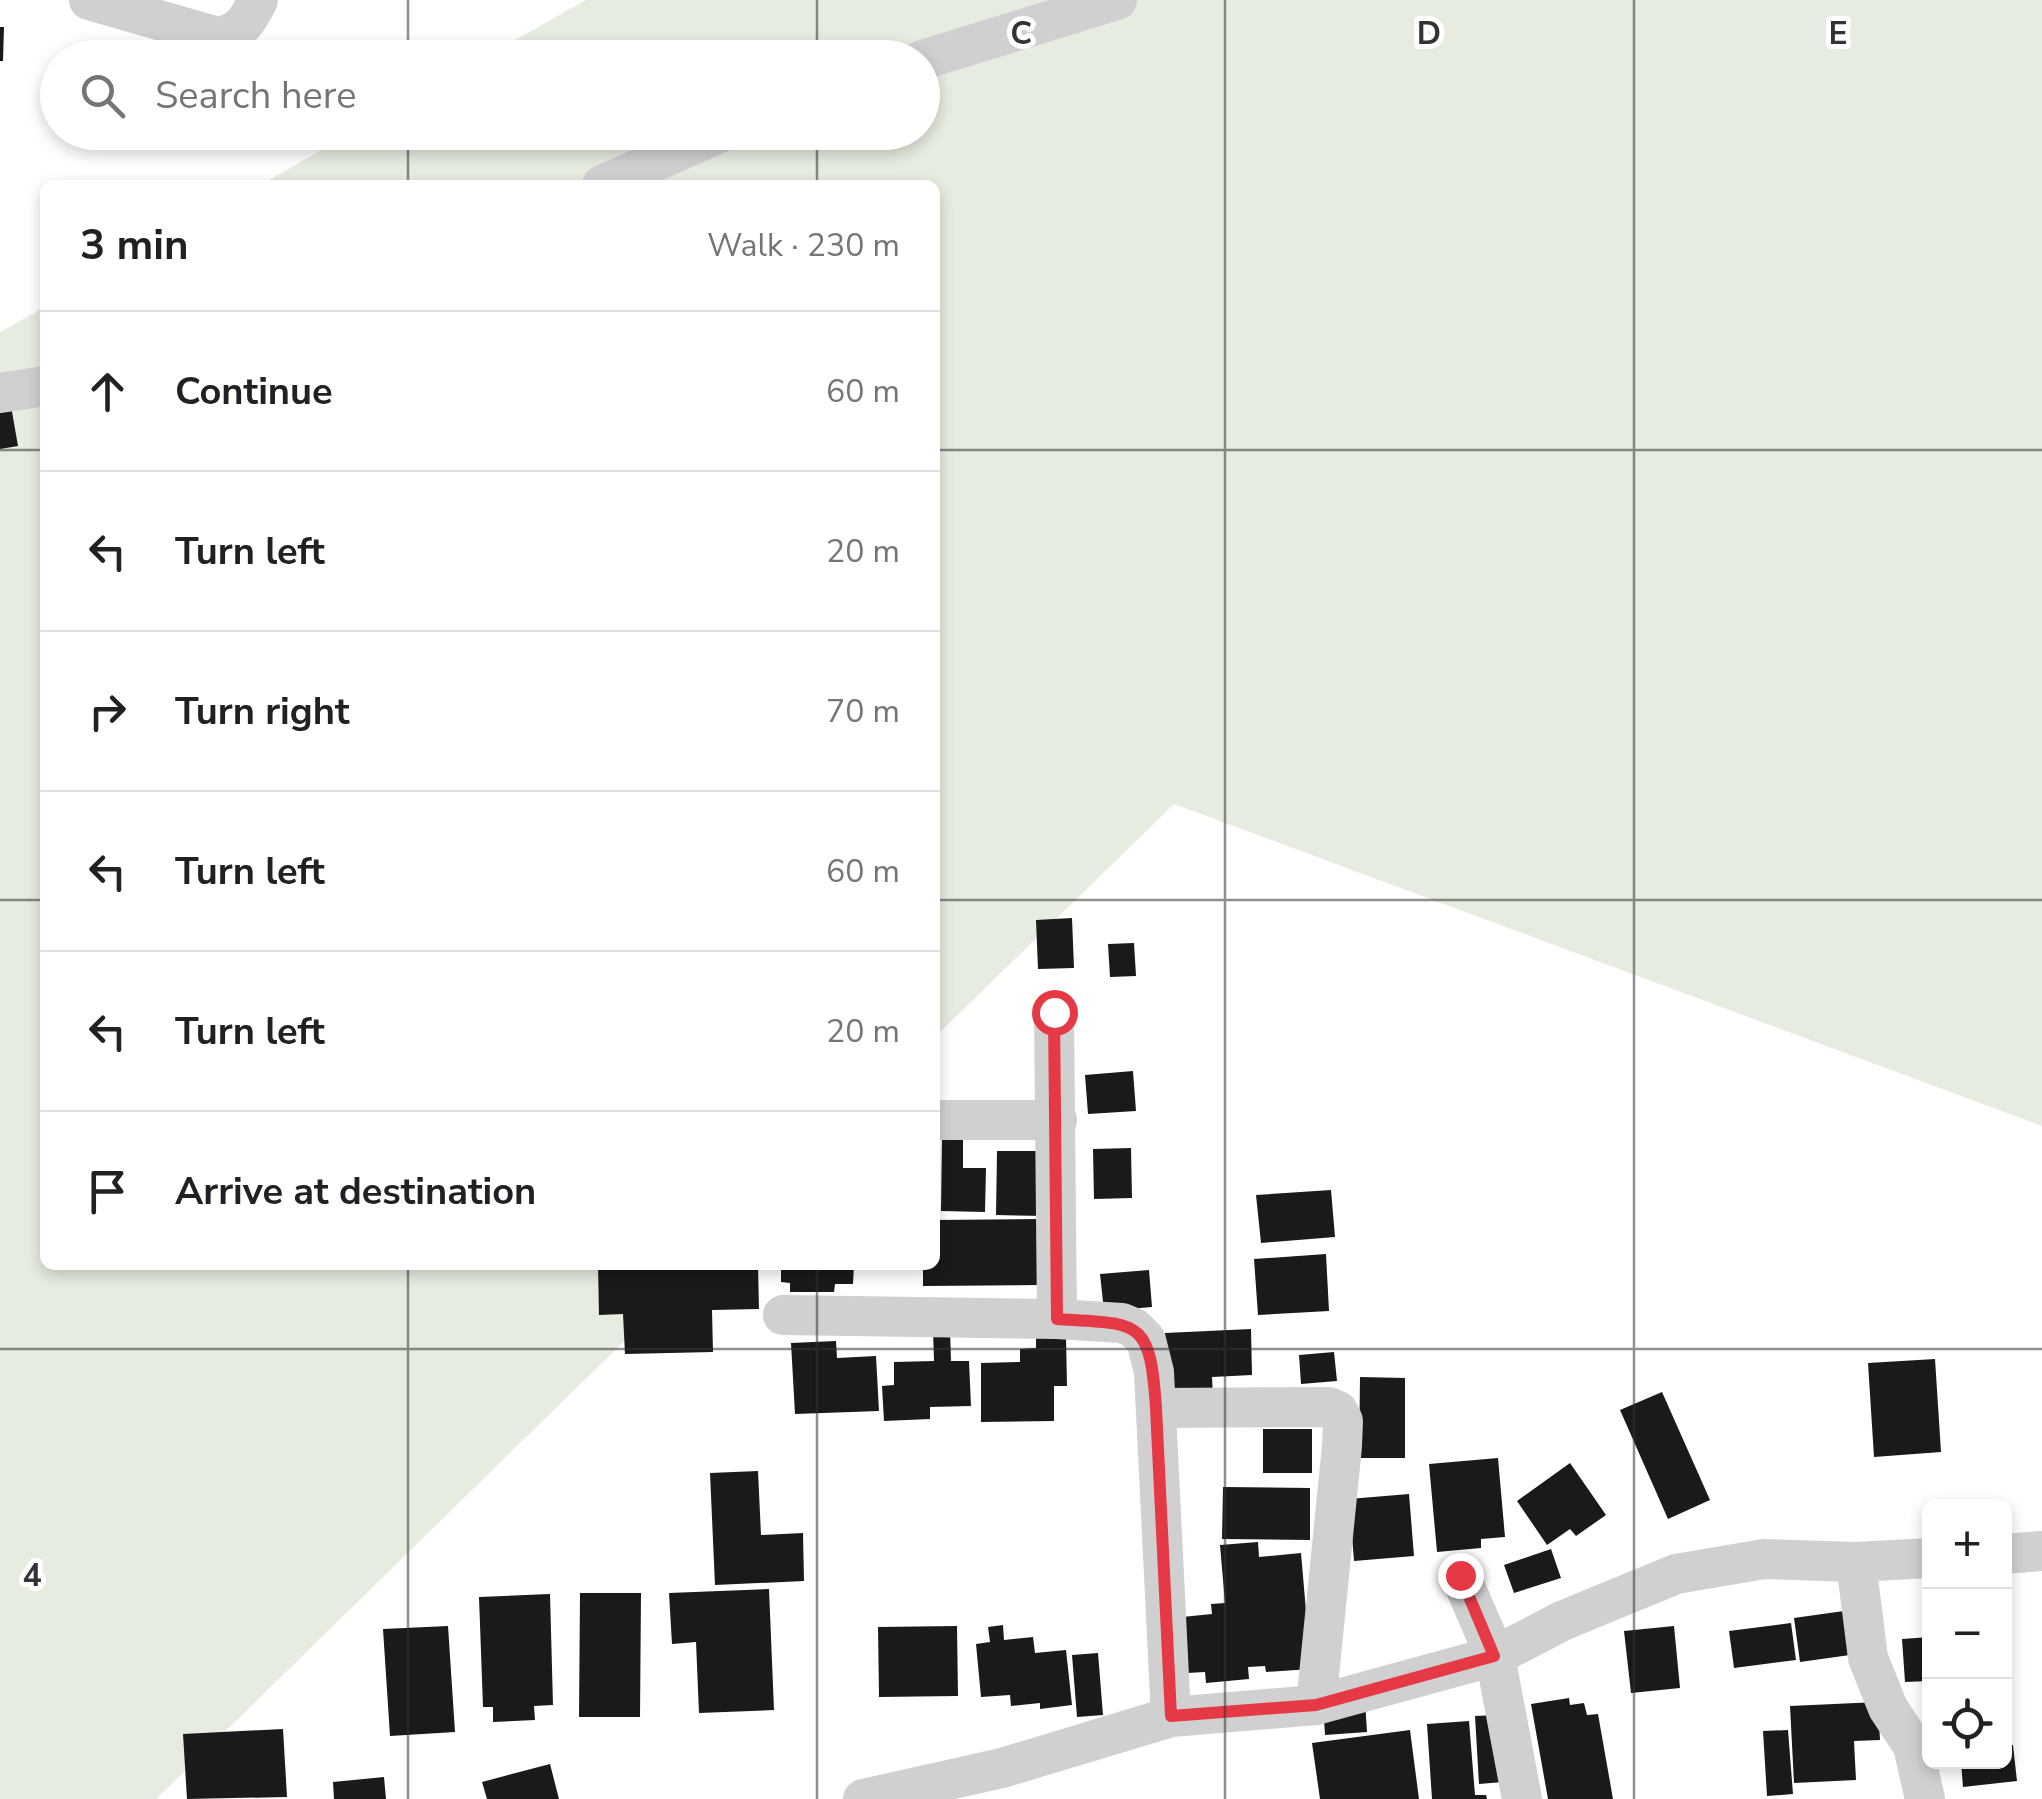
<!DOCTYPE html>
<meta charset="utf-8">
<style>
body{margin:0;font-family:"Nunito Sans",sans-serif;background:#f6f6f6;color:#202124}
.controls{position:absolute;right:30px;bottom:30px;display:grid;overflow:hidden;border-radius:15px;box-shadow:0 5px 15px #0003}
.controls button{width:90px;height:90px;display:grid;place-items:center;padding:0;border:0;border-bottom:2px solid #e0e0e0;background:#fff;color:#202124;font:50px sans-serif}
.stop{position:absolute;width:30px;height:30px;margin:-22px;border:8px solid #e63946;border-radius:50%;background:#fff}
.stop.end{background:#e63946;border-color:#fff;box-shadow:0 2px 10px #0008}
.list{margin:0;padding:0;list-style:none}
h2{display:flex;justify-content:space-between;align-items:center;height:130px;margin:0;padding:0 40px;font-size:42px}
h2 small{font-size:32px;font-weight:400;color:#757577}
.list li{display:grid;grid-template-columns:65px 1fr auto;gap:30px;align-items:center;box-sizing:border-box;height:160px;padding:0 40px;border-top:2px solid #e0e0e0}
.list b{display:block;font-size:38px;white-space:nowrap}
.list em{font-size:32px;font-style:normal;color:#757577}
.icon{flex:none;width:55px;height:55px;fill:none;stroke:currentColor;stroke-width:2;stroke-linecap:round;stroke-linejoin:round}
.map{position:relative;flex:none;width:2042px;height:1799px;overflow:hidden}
.search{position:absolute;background:#fff;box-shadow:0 5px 15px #0003;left:40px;top:40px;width:900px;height:110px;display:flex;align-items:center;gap:25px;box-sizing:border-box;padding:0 35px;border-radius:55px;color:#757577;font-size:38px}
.panel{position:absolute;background:#fff;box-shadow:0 5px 15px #0003;left:40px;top:180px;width:900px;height:1090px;border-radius:15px}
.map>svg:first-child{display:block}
.green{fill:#e6ecdf}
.building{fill:#1a1a1a}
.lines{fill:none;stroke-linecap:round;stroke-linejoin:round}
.minor{stroke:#d0d0d0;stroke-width:40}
.route{stroke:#e63946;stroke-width:12}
.grid{fill:none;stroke:#333;stroke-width:2.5;stroke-opacity:0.55}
.grid-label{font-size:32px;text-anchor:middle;font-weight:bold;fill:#333;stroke:#fff;stroke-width:10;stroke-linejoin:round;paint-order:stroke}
</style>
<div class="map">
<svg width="2042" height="1799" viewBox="0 0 2042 1799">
<rect width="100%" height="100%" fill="#fff"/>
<path class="green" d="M586,0H2042V1126L1174,804L935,1037V185H260L352,133L922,132V58L485,57Z
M45,307V1265H702L156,1799H0V332Z"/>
<path class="building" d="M0,27H4L3,61H0Z
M11,406L18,446L0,449V408Z
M1072,918L1074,968L1038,969L1036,920Z
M1134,943L1136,976L1110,977L1108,944Z
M1133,1071L1136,1111L1088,1114L1085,1075Z
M942,1138L963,1139V1168H986L985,1212L941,1211Z
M1131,1148L1132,1198L1094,1199L1093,1149Z
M997,1151H1047V1216L996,1215Z
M1331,1190L1335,1237L1261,1243L1256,1195Z
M1039,1219L1040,1285L923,1286V1265H935V1220Z
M1326,1254L1329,1311L1258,1315L1254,1259Z
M598,1265H758L759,1309L712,1310L713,1352L625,1354L623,1314L599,1315Z
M781,1265H854L853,1284H835L834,1292H790V1283L781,1282Z
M1149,1270L1152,1307L1104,1311L1100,1274Z
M1251,1329L1252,1375L1212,1377L1213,1396L1167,1398L1165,1333Z
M933,1330H950L951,1361H969L971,1406L930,1407V1419L884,1421L882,1386L894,1385V1362L934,1361Z
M1066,1337L1067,1386H1054V1421L981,1422V1363L1020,1362V1349L1036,1348V1338Z
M836,1341L837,1358L876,1356L879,1411L795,1414L791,1343Z
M1334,1352L1337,1381L1301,1384L1299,1355Z
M1935,1359L1941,1452L1874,1457L1868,1363Z
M1360,1377L1405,1378V1458H1359Z
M1662,1392L1710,1500L1668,1519L1620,1410Z
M1263,1429H1312V1473H1263Z
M1498,1458L1505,1537L1481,1539V1548L1437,1552L1429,1464Z
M1570,1463L1606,1515L1576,1536L1570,1529L1547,1545L1517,1501Z
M758,1471L761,1535L803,1533L804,1581L715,1585L710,1473Z
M1223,1487L1310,1488V1540L1222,1539Z
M1409,1494L1414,1556L1354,1561L1349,1499Z
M1258,1542L1259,1557L1301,1553L1311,1669L1266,1672L1265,1666L1248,1667L1249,1679L1206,1683L1205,1672L1187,1673L1182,1617L1212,1614L1211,1604L1225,1603L1220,1545Z
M1551,1549L1561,1578L1514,1593L1504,1565Z
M769,1589L774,1710L699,1713L696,1642L672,1644L669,1593Z
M580,1593H641L640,1717H579Z
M550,1594L553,1705L534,1706L535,1720L493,1722V1707H483L479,1597Z
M1851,1610L1857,1654L1800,1662L1794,1618Z
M1791,1623L1796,1660L1734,1668L1729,1631Z
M1003,1625L1004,1640L1033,1637L1035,1653L1066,1650L1072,1705L1040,1709V1703L1011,1706L1010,1695L981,1697L976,1644L990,1642L988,1627Z
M448,1626L455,1732L390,1736L383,1629Z
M957,1626L958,1696L879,1697L878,1627Z
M1674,1626L1680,1688L1631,1693L1624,1631Z
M1930,1637V1681L1905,1682L1902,1639Z
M1098,1653L1103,1715L1077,1717L1072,1655Z
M1569,1698L1570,1705L1584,1703L1587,1715L1598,1714L1613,1799H1548L1531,1704Z
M1365,1701L1367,1732L1325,1735L1323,1705Z
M1878,1702L1880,1740L1854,1741L1856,1780L1794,1783L1790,1706Z
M1498,1715L1503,1782L1479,1784L1475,1716Z
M1469,1721L1475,1795H1486L1487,1799H1432L1427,1724Z
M283,1729L287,1797L187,1799L183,1734Z
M1410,1730L1419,1799H1320L1312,1743Z
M1788,1730L1793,1794L1767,1796L1763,1731Z
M2013,1745L2017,1781L1963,1787L1961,1762H2004V1746Z
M550,1764L559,1799H487L482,1782Z
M384,1777L386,1799H334L333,1782Z"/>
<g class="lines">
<path class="minor" d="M89,0L218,37C241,33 248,20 258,0
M922,60L1117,0
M602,185L722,132
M0,393L45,386
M1054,1013L1057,1319
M935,1120H1057
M783,1315L1057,1319L1122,1323L1134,1328L1146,1340L1154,1372L1171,1717
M1157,1408L1329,1407L1338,1411L1343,1421L1342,1446L1316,1705
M2004,1554L2042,1551
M1856,1562L1868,1658L1888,1708L1913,1746L1925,1799
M1460,1575L1495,1656L1522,1799
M863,1799L1002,1768L1171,1717L1316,1705L1495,1656L1562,1621L1676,1574L1764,1559L1856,1562L1930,1558"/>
</g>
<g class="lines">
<path class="route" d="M1054,1012L1057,1319C1140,1324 1150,1318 1156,1408L1171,1716L1316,1705L1494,1656L1460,1575"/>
</g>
<path class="grid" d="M408,0V58M817,0V58M1225,0V1799M1634,0V1799M408,132V185M817,132V185M0,450H45M935,450H2042M0,900H45M935,900H2042M408,1265V1799M817,1265V1799M0,1349H2042"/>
<g class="grid-label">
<text x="1021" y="44">C</text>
<text x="1429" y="44">D</text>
<text x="1838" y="44">E</text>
<text x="32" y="1586">4</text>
</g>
</svg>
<div class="controls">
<button>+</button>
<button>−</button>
<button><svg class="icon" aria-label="locate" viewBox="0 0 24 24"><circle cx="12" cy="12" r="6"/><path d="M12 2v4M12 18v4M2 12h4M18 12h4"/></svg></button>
</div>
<div class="stop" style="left:1054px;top:1012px"></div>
<div class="stop end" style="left:1460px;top:1575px"></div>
<div class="search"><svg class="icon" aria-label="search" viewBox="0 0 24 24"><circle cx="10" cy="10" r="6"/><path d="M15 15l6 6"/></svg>Search here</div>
<section class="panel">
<h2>3 min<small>Walk · 230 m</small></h2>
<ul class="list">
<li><svg class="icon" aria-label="ahead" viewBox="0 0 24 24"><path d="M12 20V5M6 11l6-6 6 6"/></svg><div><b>Continue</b></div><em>60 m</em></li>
<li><svg class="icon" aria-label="left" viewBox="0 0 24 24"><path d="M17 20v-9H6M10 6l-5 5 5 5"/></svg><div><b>Turn left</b></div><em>20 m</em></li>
<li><svg class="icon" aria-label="right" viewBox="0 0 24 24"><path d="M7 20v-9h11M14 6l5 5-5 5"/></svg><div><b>Turn right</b></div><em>70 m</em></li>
<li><svg class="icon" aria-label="left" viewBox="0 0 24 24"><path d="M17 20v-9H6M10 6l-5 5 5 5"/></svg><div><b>Turn left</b></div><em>60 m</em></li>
<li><svg class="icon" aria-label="left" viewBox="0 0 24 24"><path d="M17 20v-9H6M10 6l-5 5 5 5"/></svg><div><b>Turn left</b></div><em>20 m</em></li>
<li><svg class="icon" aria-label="arrive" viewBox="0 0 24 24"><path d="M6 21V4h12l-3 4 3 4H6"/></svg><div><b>Arrive at destination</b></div></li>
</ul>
</section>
</div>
